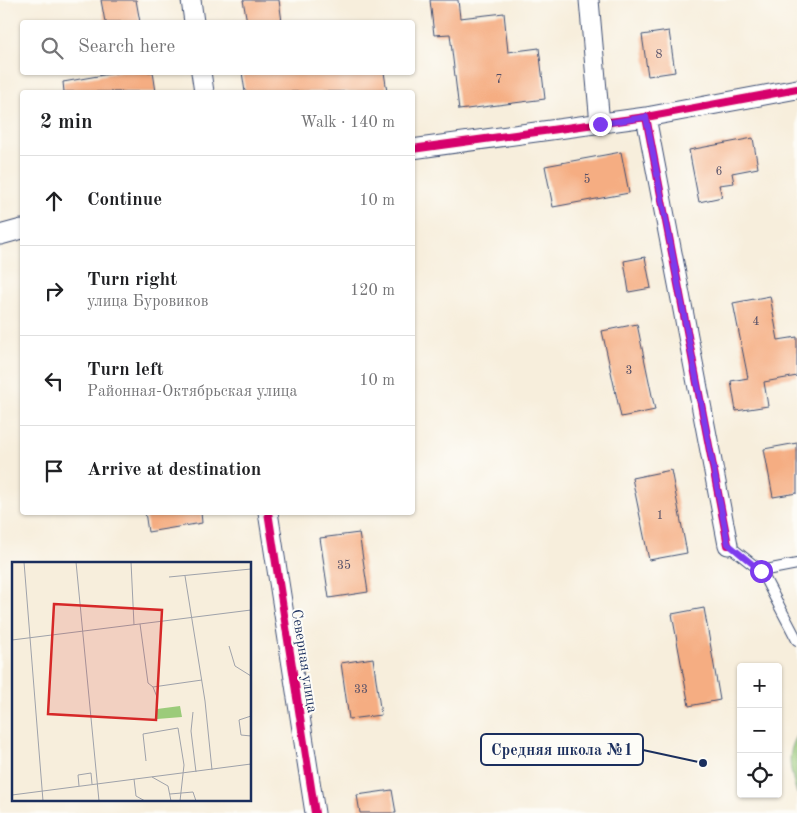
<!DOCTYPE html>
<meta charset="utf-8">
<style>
body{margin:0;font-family:"Old Standard TT",serif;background:#f6f6f6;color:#202124}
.controls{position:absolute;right:15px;bottom:15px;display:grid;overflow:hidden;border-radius:5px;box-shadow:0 1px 4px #0004}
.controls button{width:45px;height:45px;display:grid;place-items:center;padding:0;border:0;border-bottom:1px solid #e0e0e0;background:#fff;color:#202124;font:25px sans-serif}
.stop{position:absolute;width:15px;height:15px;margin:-11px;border:4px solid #7c3aed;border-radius:50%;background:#fff}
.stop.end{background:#7c3aed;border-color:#fff;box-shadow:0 1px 5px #0008}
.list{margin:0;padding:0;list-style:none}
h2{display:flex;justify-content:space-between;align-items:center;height:65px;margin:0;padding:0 20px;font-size:21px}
h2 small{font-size:16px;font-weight:400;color:#757577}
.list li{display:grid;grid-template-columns:32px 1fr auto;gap:15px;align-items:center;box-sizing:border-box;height:90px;padding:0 20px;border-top:1px solid #e0e0e0}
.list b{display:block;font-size:19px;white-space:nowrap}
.list p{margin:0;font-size:16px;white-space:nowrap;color:#757577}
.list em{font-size:16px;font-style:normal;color:#757577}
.icon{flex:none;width:28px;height:28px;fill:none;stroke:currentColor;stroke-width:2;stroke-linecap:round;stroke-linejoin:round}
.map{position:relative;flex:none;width:797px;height:813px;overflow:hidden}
.search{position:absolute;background:#fff;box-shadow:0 1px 4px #0004;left:20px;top:20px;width:395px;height:55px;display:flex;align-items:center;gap:12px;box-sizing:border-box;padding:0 18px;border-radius:5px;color:#757577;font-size:19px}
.panel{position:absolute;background:#fff;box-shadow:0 1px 4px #0004;left:20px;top:90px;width:395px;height:425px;border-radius:5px}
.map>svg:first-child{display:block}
.green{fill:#9bcb7a;stroke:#5b7d6c}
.building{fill:#f5ad82}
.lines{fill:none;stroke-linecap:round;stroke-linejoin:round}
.lane-casing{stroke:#3c4c71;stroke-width:12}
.street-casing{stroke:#3c4c71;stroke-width:21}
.lane{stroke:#fff;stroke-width:10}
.street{stroke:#fff;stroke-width:19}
.cycleway-casing{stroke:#fdfcf7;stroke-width:11}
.cycleway{stroke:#d6006c;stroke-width:8}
.route{stroke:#7c3aed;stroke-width:6}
.labels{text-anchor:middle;stroke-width:4;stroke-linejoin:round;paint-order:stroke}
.number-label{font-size:12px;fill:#524e67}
.street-label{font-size:15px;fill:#1b2f5e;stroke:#fdfcf7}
.inset-road{fill:none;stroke:#9fa2aa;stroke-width:1}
.view{fill:#d62828;fill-opacity:0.15;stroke:#d62828;stroke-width:2.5}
.inset-edge{fill:none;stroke:#1b2f5e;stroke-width:2.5}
.leader{fill:none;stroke:#1b2f5e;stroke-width:2}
.callout-dot{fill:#1b2f5e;stroke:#fdfcf7;stroke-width:2}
.callout{fill:#fdfcf7;stroke:#1b2f5e;stroke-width:2}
.callout-label{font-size:16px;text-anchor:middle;font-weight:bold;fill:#1b2f5e}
</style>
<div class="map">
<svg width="797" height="813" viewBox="0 0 797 813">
<rect width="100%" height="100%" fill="#fdfcf7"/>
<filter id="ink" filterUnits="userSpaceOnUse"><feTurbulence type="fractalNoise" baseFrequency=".02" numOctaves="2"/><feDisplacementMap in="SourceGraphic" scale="10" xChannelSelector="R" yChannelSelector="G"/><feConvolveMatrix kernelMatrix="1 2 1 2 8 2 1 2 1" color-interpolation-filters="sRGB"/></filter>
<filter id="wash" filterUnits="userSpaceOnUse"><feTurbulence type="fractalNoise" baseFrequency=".0096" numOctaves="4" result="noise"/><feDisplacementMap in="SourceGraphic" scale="20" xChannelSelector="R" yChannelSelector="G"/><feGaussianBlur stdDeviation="1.12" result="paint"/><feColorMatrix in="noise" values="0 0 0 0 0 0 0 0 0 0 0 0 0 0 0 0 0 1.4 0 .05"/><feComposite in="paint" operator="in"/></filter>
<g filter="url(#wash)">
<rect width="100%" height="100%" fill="#f7eedc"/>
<path class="green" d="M797,736V794C791,772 785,757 797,736Z"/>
<g id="blocks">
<path class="building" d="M101,0H136L140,22H105Z
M243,0H279L282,22H247Z
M430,0H458L460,18L504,13L508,52L539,48L545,99L459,110L450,34L434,35Z
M669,31L675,72L648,76L642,35Z
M121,72H153L156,92H64L63,82Z
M242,72H384L387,92H245Z
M753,138L758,168L732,173L734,183L719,185L722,197L699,202L689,150Z
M621,152L629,193L553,207L545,166Z
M645,257L651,288L629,292L624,261Z
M770,296L778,340L797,337V376L764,382L768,406L736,411L731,381L748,378L733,303Z
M637,324L655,410L621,417L602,331Z
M797,443V493L773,497L764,449Z
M671,470L687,553L649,560L632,478Z
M145,512H201L202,523L148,532Z
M359,533L368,592L329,598L320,538Z
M704,608L720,700L689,706L672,614Z
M373,658L381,715L349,719L341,663Z
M392,790L396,813H360L357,795Z"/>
</g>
</g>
<g filter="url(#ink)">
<use href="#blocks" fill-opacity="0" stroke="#3c4c71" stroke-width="1"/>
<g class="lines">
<defs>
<path id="lane" d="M728,545L761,571
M797,564L761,571L797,640"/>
<path id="street" d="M191,0L194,22
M589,0L600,124
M201,72L204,92
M646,117L728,545
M412,149L646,117L797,89
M0,235L22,229
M268,512L315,813"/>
</defs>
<use href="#lane" class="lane-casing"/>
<use href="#street" class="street-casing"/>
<use href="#lane" class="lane"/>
<use href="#street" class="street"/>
<defs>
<path id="cycleway" d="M646,117L728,545
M412,149L646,117L797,89
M268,512L315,813"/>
</defs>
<use href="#cycleway" class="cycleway-casing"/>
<use href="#cycleway" class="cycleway"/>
</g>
</g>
<g class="lines" filter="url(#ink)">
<path class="route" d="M600,124L646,117L728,544L761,571"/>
</g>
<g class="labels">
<g class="number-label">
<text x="659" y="58">8</text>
<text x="499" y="83">7</text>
<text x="719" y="175">6</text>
<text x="587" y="183">5</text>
<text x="756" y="325">4</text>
<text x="629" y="374">3</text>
<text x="660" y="519">1</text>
<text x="344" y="569">35</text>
<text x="361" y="693">33</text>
</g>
<g class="street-label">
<text transform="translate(305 661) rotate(81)" y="5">Северная улица</text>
</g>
</g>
<g transform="translate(12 562)">
<rect width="239" height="239" fill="#f7eedc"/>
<path d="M168,144L170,155L145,157V147Z" fill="#9bcb7a"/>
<path class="inset-road" d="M12,0L31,239M64,0L87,239M119,0L122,63M173,14L193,139L200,208M157,15L239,7M128,62L136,121L141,125M0,78L239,48M217,84L223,104L239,114M145,135L141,125L190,118M181,150L179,169L184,210M239,154L227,158L229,173L239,174M134,199L131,172L166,166L172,203L168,239M140,215L156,224L159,239M122,217L124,234L133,239M67,224L66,213L79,211L80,222M158,232L181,230L184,239M0,233L239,202"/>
<path class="view" d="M42,42L150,48L144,158L36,152Z"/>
<rect width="239" height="239" class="inset-edge"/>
</g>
<path class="leader" d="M703 763L643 750"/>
<circle class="callout-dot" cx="703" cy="763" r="5"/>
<rect class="callout" x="481" y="734" width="162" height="31" rx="5"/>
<g class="callout-label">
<text x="562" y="755">Средняя школа №1</text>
</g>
</svg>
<div class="controls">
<button>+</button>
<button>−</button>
<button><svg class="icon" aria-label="locate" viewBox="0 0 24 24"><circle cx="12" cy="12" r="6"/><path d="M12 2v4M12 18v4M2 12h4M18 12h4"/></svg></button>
</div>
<div class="stop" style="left:761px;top:571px"></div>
<div class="stop end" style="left:600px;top:124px"></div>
<div class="search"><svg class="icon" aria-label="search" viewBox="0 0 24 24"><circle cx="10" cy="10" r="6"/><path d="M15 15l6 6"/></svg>Search here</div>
<section class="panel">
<h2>2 min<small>Walk · 140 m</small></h2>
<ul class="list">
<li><svg class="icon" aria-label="ahead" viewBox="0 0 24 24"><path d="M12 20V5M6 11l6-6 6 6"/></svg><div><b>Continue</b></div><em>10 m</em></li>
<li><svg class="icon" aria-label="right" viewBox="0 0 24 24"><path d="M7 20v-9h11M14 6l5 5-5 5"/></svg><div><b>Turn right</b><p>улица Буровиков</p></div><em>120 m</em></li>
<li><svg class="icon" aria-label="left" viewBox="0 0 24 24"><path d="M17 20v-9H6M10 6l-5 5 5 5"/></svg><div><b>Turn left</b><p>Районная-Октябрьская улица</p></div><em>10 m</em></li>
<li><svg class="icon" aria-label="arrive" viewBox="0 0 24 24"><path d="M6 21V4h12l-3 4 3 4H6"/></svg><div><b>Arrive at destination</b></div></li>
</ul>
</section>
</div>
